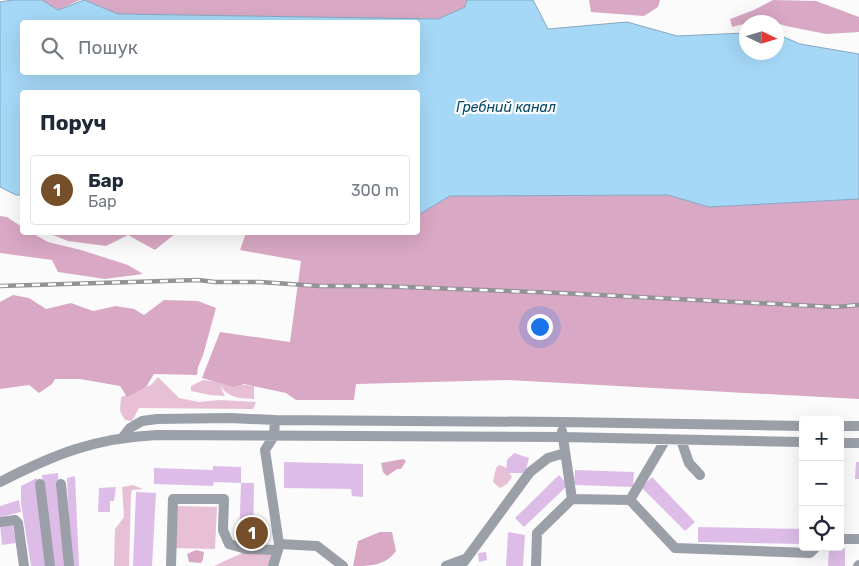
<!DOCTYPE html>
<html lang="uk">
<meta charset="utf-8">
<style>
body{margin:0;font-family:Rubik,sans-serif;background:#f2f2f3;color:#1f2937}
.controls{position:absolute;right:15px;bottom:15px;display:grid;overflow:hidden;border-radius:5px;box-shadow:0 5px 20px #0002}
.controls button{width:45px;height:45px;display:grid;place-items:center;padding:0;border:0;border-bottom:1px solid #e0e1e3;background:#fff;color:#1f2937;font:25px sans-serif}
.compass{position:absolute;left:739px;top:15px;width:45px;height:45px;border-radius:50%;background:#fff;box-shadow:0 5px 20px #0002;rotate:94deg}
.you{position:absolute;left:539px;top:326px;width:18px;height:18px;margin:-12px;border:4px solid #fff;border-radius:50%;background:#1a73e8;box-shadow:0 0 0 8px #1a73e833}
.badge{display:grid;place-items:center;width:32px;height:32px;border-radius:50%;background:#744f2a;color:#fff;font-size:16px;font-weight:700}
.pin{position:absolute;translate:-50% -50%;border:2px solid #fff;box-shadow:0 1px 5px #0006}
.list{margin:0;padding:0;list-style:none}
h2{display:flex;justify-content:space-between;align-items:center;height:65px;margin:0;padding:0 20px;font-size:21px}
h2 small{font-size:16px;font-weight:400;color:#747a83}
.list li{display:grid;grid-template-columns:32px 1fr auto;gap:15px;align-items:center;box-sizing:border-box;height:70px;margin:0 10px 10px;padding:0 10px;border:1px solid #e0e1e3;border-radius:5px}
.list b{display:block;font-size:19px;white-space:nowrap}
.list p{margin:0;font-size:16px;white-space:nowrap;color:#747a83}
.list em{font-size:16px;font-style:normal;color:#747a83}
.icon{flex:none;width:28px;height:28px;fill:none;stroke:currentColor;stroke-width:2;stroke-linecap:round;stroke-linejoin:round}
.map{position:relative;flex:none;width:859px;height:566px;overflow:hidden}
.search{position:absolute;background:#fff;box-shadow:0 5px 20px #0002;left:20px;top:20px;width:400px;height:55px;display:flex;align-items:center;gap:12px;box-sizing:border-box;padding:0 18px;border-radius:5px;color:#747a83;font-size:19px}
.panel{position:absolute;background:#fff;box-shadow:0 5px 20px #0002;left:20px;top:90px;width:400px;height:145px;border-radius:5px}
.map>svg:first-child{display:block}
.green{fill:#e7c0d5}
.forest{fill:#d9a8c4}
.water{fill:#a5d8f7;stroke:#84a7c0;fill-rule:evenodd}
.building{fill:#ddbde8}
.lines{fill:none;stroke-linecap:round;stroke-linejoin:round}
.minor{stroke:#9a9fa8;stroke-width:10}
.rail-casing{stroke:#929297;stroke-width:4.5}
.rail{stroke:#fbfbfb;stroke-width:2.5;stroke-dasharray:8;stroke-linecap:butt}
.labels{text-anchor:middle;stroke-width:4.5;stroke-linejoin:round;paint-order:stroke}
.water-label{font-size:14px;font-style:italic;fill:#064866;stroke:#fbfbfb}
</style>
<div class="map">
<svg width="859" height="566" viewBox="0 0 859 566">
<rect width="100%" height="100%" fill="#fbfbfb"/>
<path class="green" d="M158,377L179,398L199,402L219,400L256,402L253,409L139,408L132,421L125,420L120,411L121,397L151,385Z
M203,380L254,386V399C238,398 231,399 220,386L225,396L210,395L191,391V386Z
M499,465L505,467L512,477L507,484L500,488L493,482L496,468Z
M133,485L143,489L132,490L131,494L129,566H114L115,529L124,517L122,487Z
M176,506L217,507L215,549L174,548Z
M242,553H275V566H214Z"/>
<path class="forest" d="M42,0H80L58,10Z
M84,0H467L465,7L438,19L118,14Z
M589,0H660L658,7L644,16L591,12Z
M773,0L816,1L859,17V32L826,34L786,26L764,19L732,27L730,19L754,10Z
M668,195L709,207L859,199V399L506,380L356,384L354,400H296L286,393L244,384L234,387L202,378L220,332L290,342L301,261L240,250L246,233L418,232V215L450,196Z
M0,216L7,217L22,227V232L32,233L48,242L81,250L128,265L143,274L105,279L58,272L52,260L0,253Z
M48,233H176L155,250L128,235L106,246L68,241Z
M13,295L29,298L46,309L71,303L93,311L116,306L134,309L144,315L164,300L198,301L216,308L203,355L198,367L197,375L154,374L146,387L127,397L120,386L80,379H55L52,384L39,393L29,385L0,389V302Z
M403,459L406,461L401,469H397L387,476L383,472L381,463Z
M380,532H392L396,551C385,566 370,566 353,566L358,541Z
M196,550L204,552L203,559L201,563L189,562L187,554Z"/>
<path class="water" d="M12,0H42L58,10L84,0L118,14L438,19L465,7L467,0H533L548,29L627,22L677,36L746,33V52H776L777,34L800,44L859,54V199L709,207L668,195L450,196L418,215V92H22V195H16L0,187V2ZM22,22H418V72H22Z"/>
<path class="building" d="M514,453L529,458L525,473H506L507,460Z
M284,462L363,464V497L352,496L351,489L284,488Z
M856,462H859V479H855Z
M213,466L241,467V483L214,482L213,486L154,484V468L213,470Z
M575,470L634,472L633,487L574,485Z
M58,473L64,566H51L42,475Z
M559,475L568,485L524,527L515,518Z
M75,476L79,566H71L67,478Z
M652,477L695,522L685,531L641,487Z
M37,478L47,566H31L21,503V486Z
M241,483H254L253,541H239Z
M116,487L114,501H110V512H98L99,488Z
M136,492L156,493L152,566H133Z
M19,500L21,512L0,517V506Z
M12,523L16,543L2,545L0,525Z
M698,527L803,529V544L698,542Z
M508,532L525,535L523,566H506Z
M829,548H845V566H828Z
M486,552L487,560L479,562L478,553Z"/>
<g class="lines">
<path class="minor" d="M275,420L274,436L265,450L279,544L317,546L343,566
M840,426H859
M562,431L572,499L630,500L675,548L810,553L816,547
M122,438L130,428L142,421L157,419L229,418L275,420L562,422L803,426
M681,440L689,463L700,475
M840,443H859
M0,482C55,454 95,438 157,435L562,437L803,442
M40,484L50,566
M61,484L69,566
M630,500L666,439
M0,522L15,520L18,523L24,566
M840,539H859
M171,566L173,499H224L223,530L229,544L246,549L278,550L273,566
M446,566L465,559
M461,566L530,472L548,458L565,453
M536,566L537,533L572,499
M858,566L859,565"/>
<defs>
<path id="rail" d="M0,286L198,280L215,282H260L319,286H378L560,293L835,307L859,305"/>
</defs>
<use href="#rail" class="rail-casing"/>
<use href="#rail" class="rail"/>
</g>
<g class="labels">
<g class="water-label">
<text x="506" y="112">Гребний канал</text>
</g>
</g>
</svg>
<div class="controls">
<button>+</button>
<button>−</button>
<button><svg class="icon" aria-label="locate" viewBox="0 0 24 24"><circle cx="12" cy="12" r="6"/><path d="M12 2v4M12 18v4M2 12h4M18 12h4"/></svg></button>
</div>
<svg class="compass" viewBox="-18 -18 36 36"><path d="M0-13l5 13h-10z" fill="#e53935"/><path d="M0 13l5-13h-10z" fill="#747a83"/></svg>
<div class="you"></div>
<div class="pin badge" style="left:252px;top:533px">1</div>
<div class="search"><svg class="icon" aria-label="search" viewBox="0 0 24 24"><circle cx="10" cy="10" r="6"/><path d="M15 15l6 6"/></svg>Пошук</div>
<section class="panel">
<h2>Поруч<small></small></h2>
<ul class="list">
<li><span class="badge">1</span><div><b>Бар</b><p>Бар</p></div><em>300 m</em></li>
</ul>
</section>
</div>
